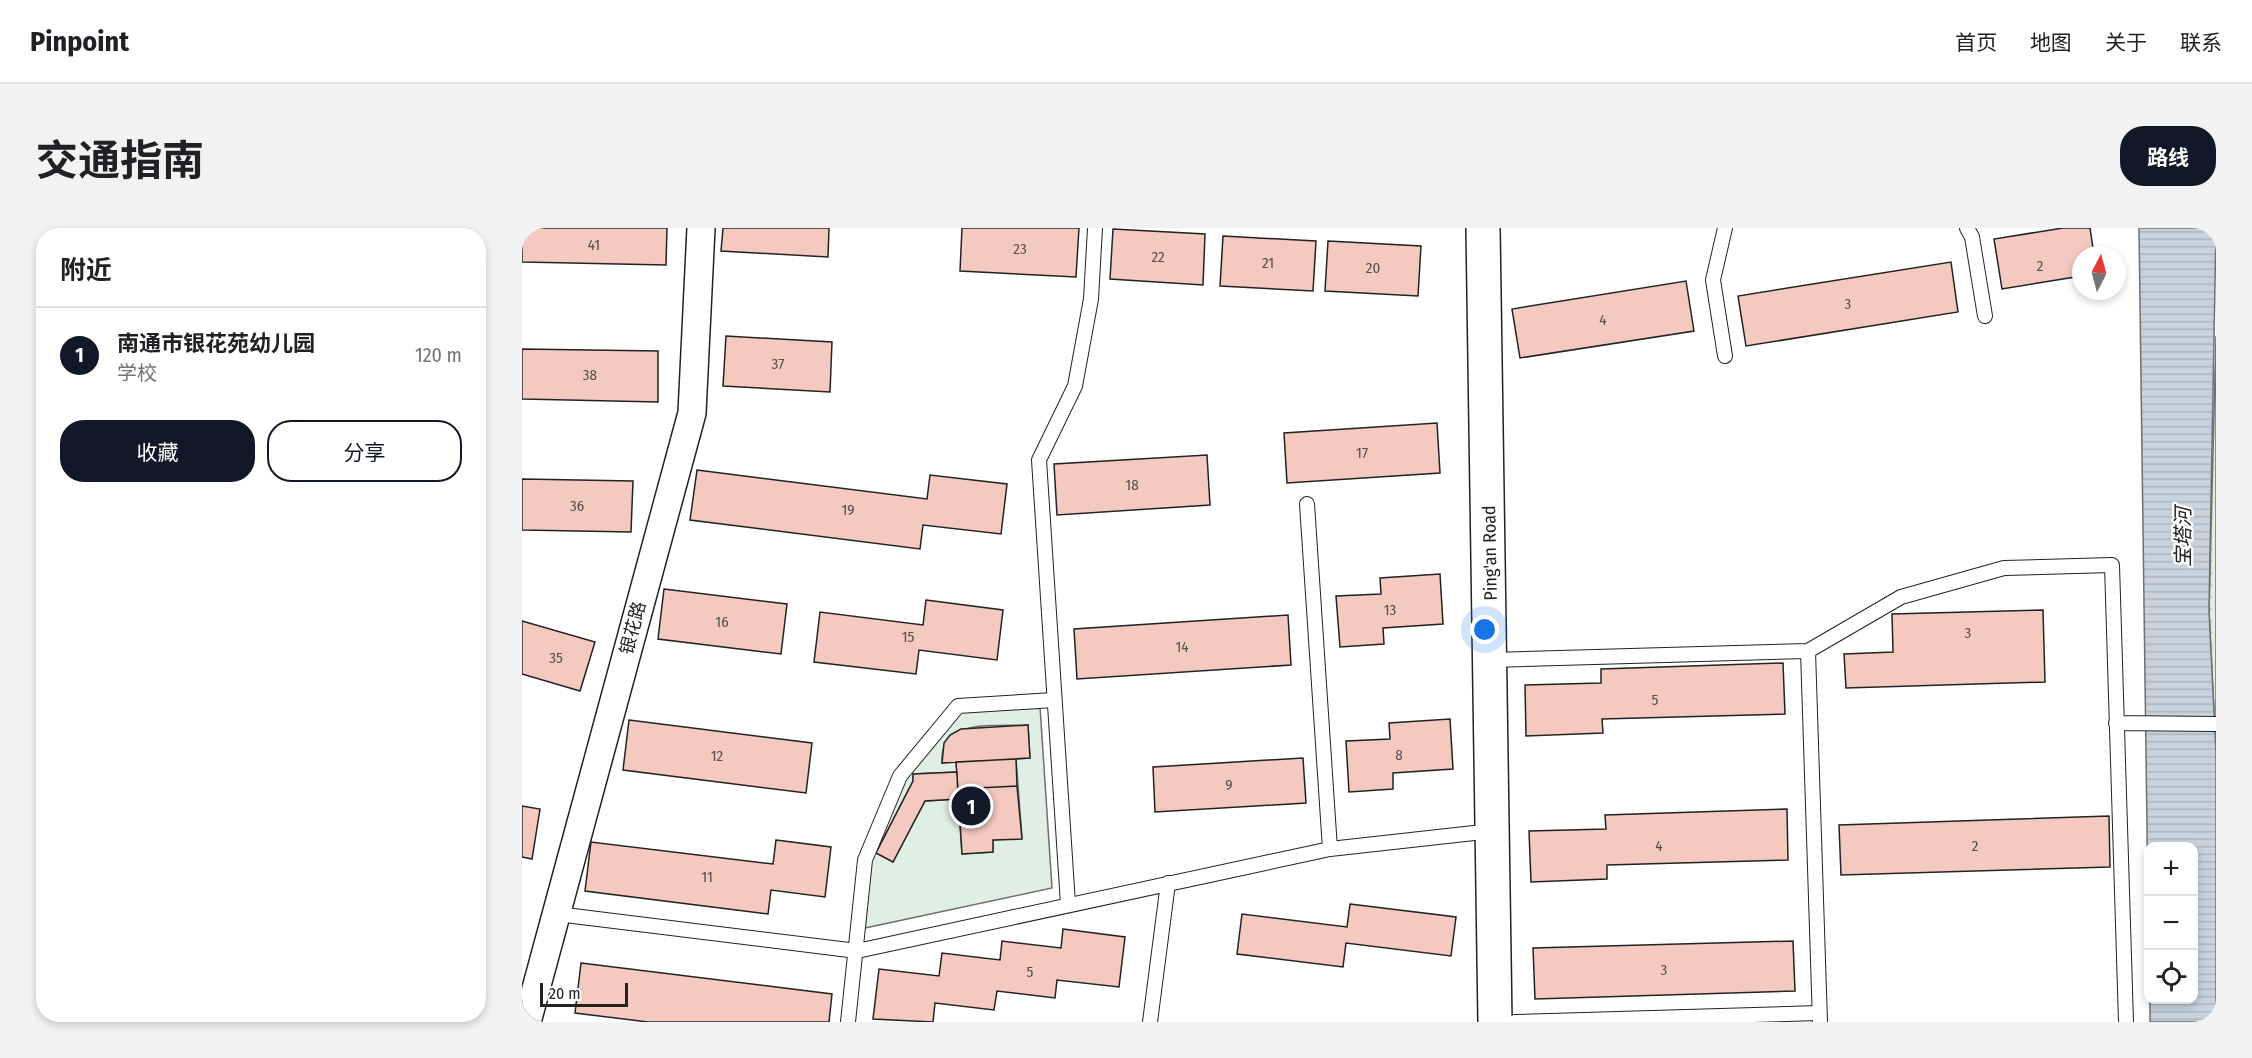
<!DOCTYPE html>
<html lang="zh">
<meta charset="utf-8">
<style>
body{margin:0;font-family:"Fira Sans Condensed","Noto Sans SC",sans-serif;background:#f2f2f2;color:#202124}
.controls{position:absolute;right:18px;bottom:18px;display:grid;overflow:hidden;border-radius:12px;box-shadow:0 3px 9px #0003}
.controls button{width:54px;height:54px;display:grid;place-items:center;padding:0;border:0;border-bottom:2px solid #e0e0e0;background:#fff;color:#202124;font:30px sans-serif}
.compass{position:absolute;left:1550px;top:18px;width:54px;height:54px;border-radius:50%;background:#fff;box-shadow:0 3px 9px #0003;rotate:6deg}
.scale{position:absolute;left:18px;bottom:15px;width:88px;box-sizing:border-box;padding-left:6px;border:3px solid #222;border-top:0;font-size:16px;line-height:21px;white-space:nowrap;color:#222;-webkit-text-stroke:4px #fff;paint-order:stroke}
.you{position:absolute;left:963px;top:402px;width:21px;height:21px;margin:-15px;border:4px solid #fff;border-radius:50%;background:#1a73e8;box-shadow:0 0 0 9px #1a73e833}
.badge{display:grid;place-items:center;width:39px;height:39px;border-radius:50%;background:#111827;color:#fff;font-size:20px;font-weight:700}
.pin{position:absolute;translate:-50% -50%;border:3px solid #fff;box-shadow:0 2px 6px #0006}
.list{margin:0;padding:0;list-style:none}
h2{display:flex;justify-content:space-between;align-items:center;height:78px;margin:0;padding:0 24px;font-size:26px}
h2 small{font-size:20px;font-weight:400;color:#757577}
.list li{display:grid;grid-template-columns:39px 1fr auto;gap:18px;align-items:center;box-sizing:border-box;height:96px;padding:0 24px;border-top:2px solid #e0e0e0}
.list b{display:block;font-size:22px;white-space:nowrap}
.list p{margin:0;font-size:20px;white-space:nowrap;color:#757577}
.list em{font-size:20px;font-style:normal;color:#757577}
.actions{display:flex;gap:12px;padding:18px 24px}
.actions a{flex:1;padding:14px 0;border:2px solid #111827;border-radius:24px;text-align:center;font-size:21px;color:#111827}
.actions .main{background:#111827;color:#fff}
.icon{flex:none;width:33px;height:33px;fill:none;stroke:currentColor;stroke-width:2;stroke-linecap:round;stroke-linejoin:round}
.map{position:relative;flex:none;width:1694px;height:794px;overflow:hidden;border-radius:24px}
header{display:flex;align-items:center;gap:36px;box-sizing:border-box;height:84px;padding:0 30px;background:#fff;border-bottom:2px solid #e0e0e0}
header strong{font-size:28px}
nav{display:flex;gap:33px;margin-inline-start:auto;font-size:21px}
.intro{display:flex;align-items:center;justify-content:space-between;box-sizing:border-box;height:144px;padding:0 36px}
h1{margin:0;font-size:42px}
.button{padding:15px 27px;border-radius:24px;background:#111827;color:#fff;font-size:21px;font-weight:700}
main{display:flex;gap:36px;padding:0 36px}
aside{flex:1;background:#fff;border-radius:24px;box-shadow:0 3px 9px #0003}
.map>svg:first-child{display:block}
.grass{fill:url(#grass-dots);stroke:#6f6f6f;stroke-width:1.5}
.garden{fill:#e0efe3;stroke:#6f6f6f;stroke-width:1.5;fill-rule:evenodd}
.water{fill:url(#water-rules);stroke:#6f6f6f;stroke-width:1.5}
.building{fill:#f3c9c0;stroke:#222;stroke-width:1.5}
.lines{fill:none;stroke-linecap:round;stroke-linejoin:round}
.lane-casing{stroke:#222;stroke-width:16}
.street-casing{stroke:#222;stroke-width:30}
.secondary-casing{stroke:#222;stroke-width:36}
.lane{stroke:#fff;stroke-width:14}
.street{stroke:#fff;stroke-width:27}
.secondary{stroke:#fff;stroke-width:33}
.labels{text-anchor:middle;stroke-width:4.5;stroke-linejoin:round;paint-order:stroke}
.number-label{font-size:15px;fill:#564c4a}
.street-label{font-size:18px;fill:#222;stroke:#fff}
.water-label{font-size:20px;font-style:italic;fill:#222;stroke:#fff}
</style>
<header>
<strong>Pinpoint</strong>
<nav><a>首页</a><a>地图</a><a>关于</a><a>联系</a></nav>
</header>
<div class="intro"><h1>交通指南</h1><a class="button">路线</a></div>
<main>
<aside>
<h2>附近<small></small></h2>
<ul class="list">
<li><span class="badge">1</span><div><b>南通市银花苑幼儿园</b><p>学校</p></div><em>120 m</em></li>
</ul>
<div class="actions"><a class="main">收藏</a><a>分享</a></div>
</aside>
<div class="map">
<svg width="1694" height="794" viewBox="0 0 1694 794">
<defs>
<pattern id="grass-dots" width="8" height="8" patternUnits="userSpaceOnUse" patternTransform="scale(1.5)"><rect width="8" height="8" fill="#e0efe3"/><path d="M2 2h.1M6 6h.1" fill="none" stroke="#c0cdc2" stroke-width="1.8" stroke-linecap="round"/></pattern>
<pattern id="water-rules" width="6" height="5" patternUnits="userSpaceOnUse" patternTransform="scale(1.5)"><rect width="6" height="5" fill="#c7d3dd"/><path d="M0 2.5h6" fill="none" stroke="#abb5bd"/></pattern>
</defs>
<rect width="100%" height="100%" fill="#fff"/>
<path class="grass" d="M1694,108V524L1687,383Z"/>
<path class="garden" d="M518,479L530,660L343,700L349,634L383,551L439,484ZM506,497L508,530L494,531L500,610L471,612V624L440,626L436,571L403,573L371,634L354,625L391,553V546L435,544L434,534L420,535C417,489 474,499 506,497Z"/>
<path class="water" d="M1617,0H1694L1687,383L1694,524V794H1628V772H1672V618H1626V675Z"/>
<path class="building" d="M0,0H145L144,37L0,34Z
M201,0H307L306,29L199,23Z
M440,0H557L554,49L438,43Z
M1541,0H1568L1572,27H1559V48L1480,61L1472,11Z
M591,1L683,6L681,57L588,51Z
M701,8L794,13L791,63L698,58Z
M806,13L899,18L896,68L803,63Z
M1429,34L1436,84L1224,118L1216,68Z
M1164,53L1172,103L998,130L990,81Z
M204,108L310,114L308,164L201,158Z
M0,121L136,123V174L0,171Z
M915,195L918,245L765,255L762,205Z
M685,227L688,277L535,287L532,236Z
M175,242L405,271L408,247L485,256L479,306L401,297L398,321L168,292Z
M0,251L111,253L109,304L0,302Z
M918,346L921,396L861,400L862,416L818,419L814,368L859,366L858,350Z
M142,361L265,376L259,426L136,411Z
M404,372L481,382L475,432L397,422L394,446L292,434L298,384L401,397Z
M1521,382L1523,454L1324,460L1322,426L1371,424L1370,386Z
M766,387L769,437L555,451L552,401Z
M0,393L73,414L58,463L0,446Z
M1261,435L1263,486L1080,491L1081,505L1004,508L1003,457L1079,455V441Z
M928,491L931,541L871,545V561L827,564L824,513L868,511L867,495Z
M107,492L290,515L284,565L101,542Z
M506,497L508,530L420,535L422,515L428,507L439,501Z
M781,530L784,575L633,584L631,539Z
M494,531L495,558L436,561L434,534Z
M435,544L436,571L403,573L371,634L354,625L391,553V546Z
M495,558L500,611L471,612V624L440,626L436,561Z
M0,578L18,581L10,631L0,629Z
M1265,581L1266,632L1085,637V651L1009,654L1007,603L1084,601L1083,587Z
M1587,588L1588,639L1319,647L1317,597Z
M254,612L309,619L303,669L249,662L246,686L63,663L69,614L251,636Z
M828,676L934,689L929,728L824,715L821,739L715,726L720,686L825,699Z
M541,701L603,709L597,759L535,752L533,770L475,763L472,782L413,775L411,794L351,791L357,741L417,748L420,725L478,732L480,713L539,720Z
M1271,713L1273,763L1013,771L1011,720Z
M59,735L310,766L307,794H126L53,785Z"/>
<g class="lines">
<defs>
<path id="lane" d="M1203,0L1191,52L1203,128
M1445,0L1450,9L1463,88
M785,276L808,621
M1286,423L1298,794
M970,432L1286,423L1379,369L1482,340L1590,337L1604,794
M1594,495L1694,496
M546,676L517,232L553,158L569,71L573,0
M35,686L335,723L808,621L970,603
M326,794L343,632L378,548L436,478L532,472
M628,794L646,655
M993,794L1297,785"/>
<path id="street" d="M5,794L170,185L179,0"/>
<path id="secondary" d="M961,0L973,794"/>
</defs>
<use href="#lane" class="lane-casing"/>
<use href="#street" class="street-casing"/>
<use href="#secondary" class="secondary-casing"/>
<use href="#lane" class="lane"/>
<use href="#street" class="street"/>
<use href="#secondary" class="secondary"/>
</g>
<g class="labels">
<g class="number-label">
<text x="72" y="22">41</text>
<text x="498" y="26">23</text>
<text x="636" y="34">22</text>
<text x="746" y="40">21</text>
<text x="1518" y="43">2</text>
<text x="851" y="45">20</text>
<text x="1326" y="81">3</text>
<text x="1081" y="97">4</text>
<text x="256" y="141">37</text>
<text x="68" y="152">38</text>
<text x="840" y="230">17</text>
<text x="610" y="262">18</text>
<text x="55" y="283">36</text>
<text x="326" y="287">19</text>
<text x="868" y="387">13</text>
<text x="200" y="399">16</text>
<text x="1446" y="410">3</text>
<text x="386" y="414">15</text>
<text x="660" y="424">14</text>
<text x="34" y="435">35</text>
<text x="1133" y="477">5</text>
<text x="877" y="532">8</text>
<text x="195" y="533">12</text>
<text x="707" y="562">9</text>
<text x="1137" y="623">4</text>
<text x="1453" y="623">2</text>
<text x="185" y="654">11</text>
<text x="1142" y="747">3</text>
<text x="508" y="749">5</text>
</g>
<g class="street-label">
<text transform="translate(968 325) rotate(-91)" y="6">Ping'an Road</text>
<text transform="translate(111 400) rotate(-75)" y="6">银花路</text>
</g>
<g class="water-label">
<text transform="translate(1661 309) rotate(-90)" y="7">宝塔河</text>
</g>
</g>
</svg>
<div class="controls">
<button>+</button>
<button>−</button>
<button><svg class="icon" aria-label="locate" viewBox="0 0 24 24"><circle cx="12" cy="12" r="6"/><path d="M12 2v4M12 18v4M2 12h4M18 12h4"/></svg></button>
</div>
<svg class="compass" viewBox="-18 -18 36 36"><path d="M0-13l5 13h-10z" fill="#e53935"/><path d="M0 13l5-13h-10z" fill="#757577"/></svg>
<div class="scale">20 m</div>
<div class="you"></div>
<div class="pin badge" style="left:449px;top:578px">1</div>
</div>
</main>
